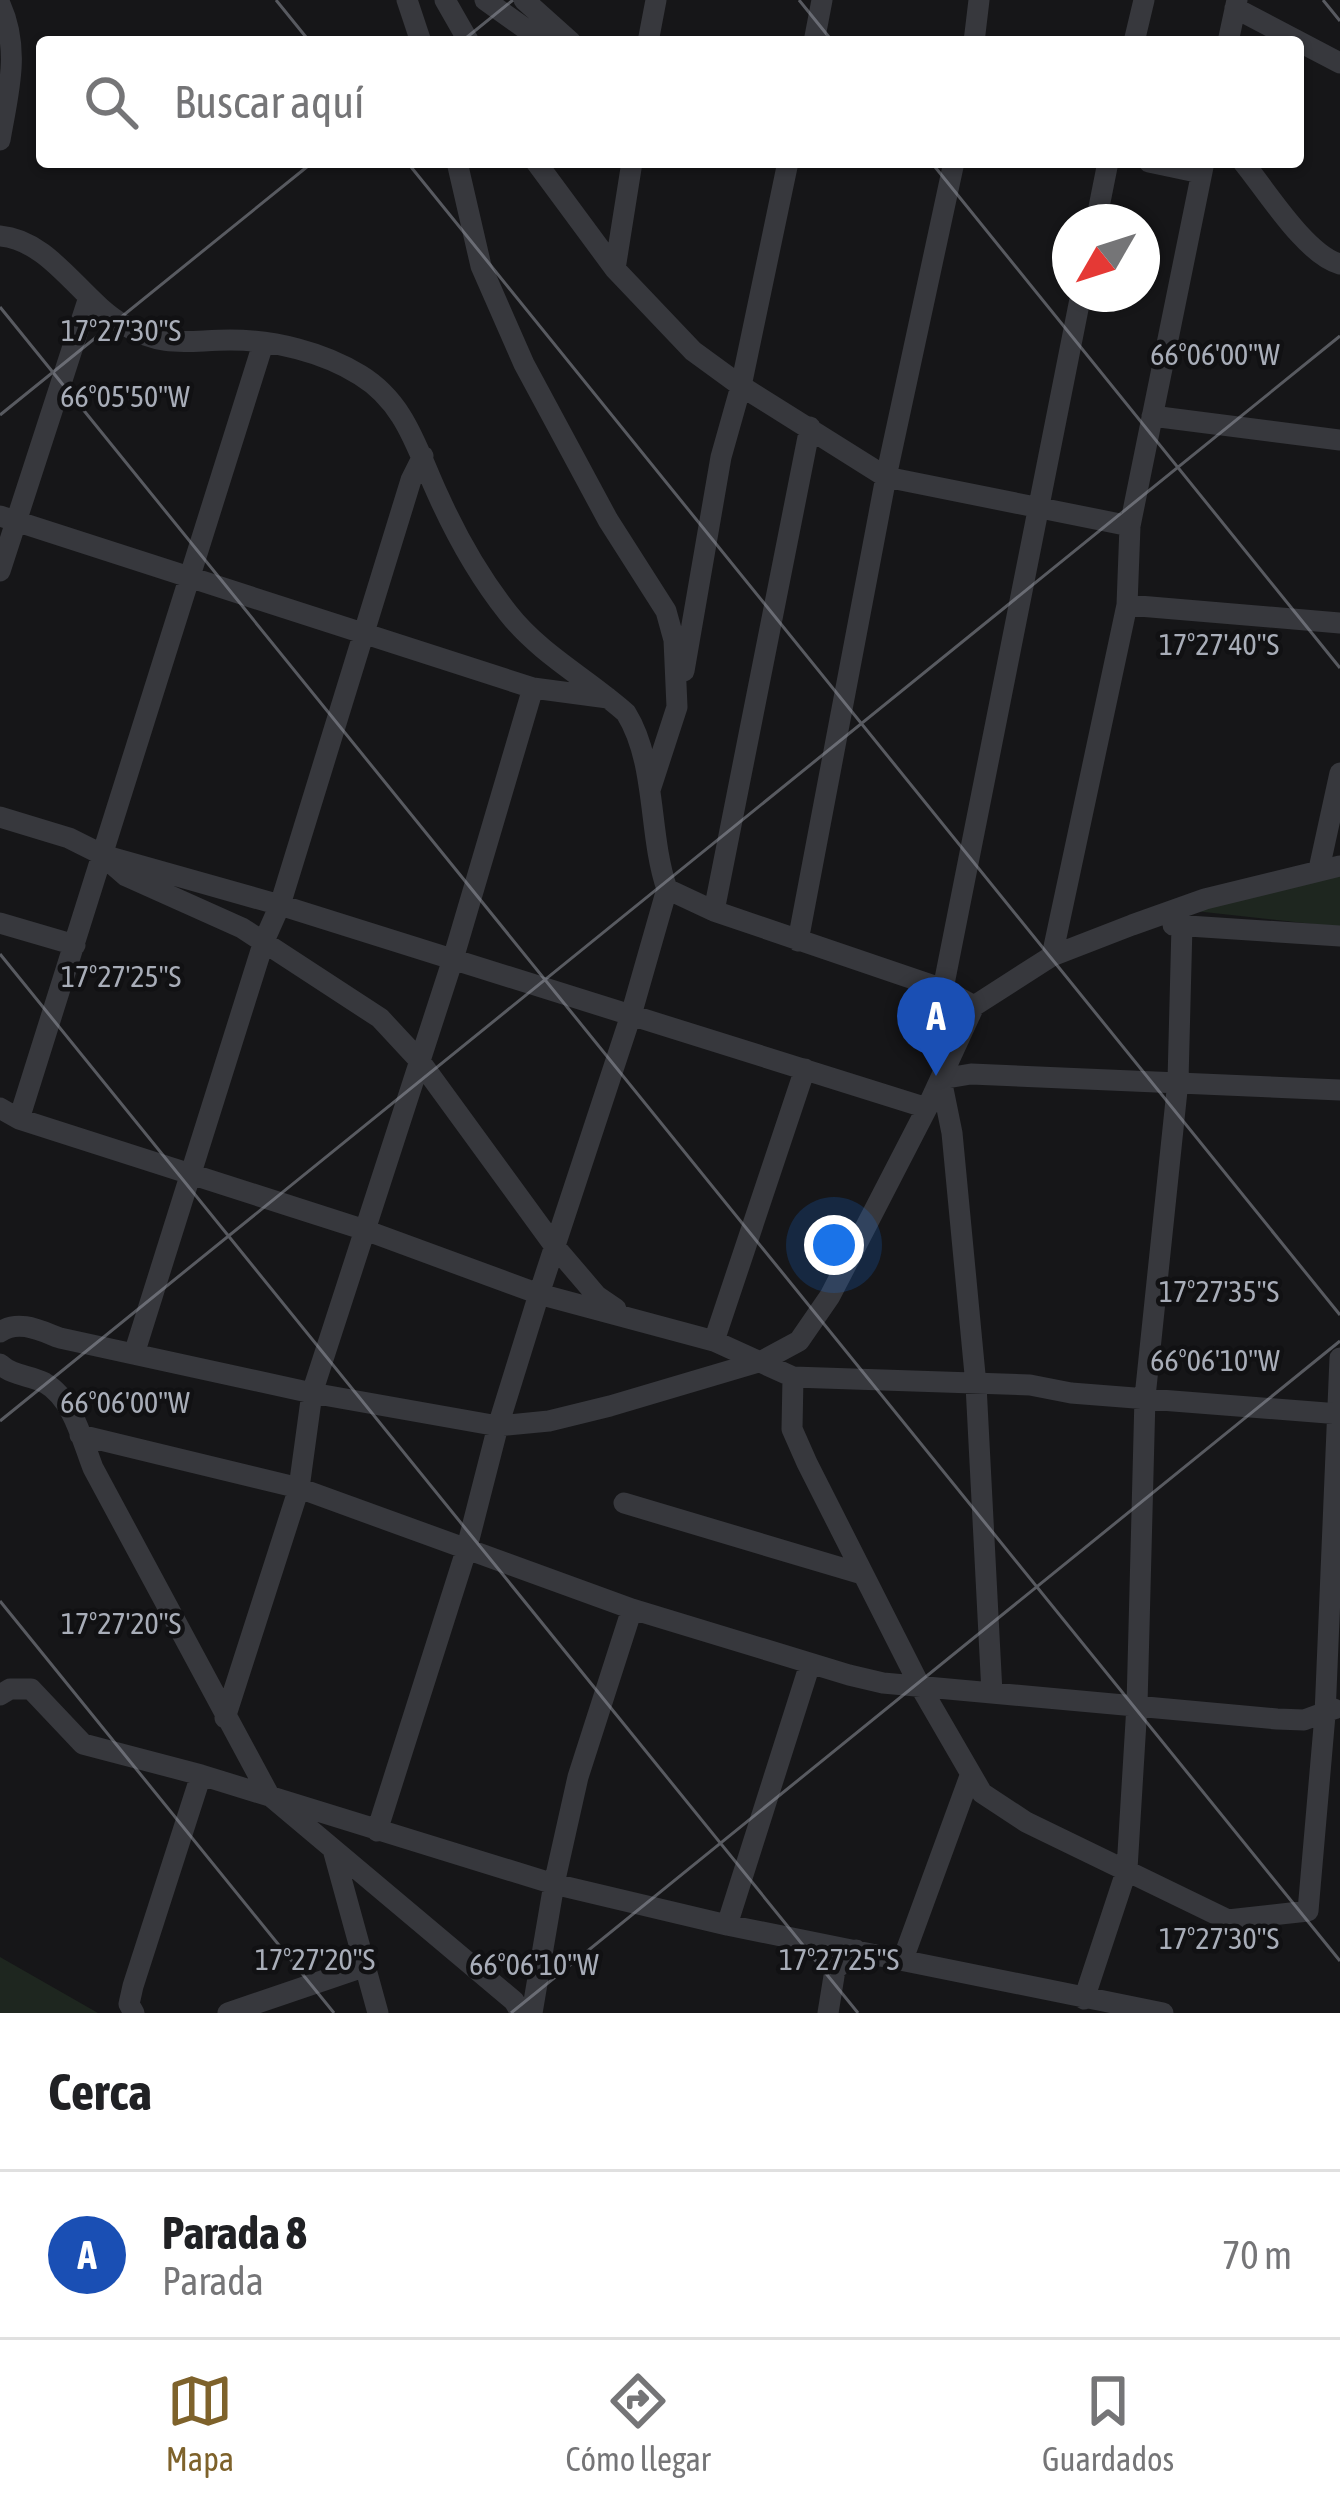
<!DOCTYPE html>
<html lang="es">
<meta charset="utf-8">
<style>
body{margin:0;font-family:"Asap Condensed",sans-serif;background:#f6f6f6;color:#202124}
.compass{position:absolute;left:1052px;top:204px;width:108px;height:108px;border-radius:50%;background:#fff;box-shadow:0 3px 9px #0004;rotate:231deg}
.you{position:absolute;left:834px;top:1245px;width:42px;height:42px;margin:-30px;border:9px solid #fff;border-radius:50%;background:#1a73e8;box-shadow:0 0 0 18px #1a73e833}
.badge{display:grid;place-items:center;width:78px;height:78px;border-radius:50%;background:#7e622b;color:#fff;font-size:39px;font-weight:700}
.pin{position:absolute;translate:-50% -99px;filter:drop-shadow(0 3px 6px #0008)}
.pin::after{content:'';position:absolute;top:63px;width:42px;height:36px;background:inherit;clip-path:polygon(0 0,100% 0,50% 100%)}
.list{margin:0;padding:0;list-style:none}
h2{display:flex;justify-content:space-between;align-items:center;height:156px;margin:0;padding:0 48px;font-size:51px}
h2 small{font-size:39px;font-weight:400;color:#757577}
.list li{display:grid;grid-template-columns:78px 1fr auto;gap:36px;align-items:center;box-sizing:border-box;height:168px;padding:0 48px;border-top:3px solid #e0e0e0}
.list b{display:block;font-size:45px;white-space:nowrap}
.list p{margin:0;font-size:39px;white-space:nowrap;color:#757577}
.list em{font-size:39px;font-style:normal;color:#757577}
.icon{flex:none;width:66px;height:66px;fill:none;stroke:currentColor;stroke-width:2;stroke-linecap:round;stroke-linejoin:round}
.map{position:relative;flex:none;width:1340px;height:2013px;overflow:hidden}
.search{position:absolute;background:#fff;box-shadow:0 3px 9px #0004;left:36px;right:36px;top:36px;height:132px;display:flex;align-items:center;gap:30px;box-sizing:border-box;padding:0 42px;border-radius:12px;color:#757577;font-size:45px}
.sheet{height:324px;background:#fff}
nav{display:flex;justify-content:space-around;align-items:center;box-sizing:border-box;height:168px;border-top:3px solid #e0e0e0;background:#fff;font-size:33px;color:#757577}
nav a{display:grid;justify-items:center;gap:6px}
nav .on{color:#7e622b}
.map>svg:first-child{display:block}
.green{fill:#1e261f}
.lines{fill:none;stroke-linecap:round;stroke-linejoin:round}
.minor{stroke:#37383d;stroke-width:21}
.ticks{fill:none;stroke:#a8adb8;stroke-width:3;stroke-opacity:0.45}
.ticks-label{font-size:30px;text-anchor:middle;fill:#a8adb8;stroke:#111113;stroke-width:9;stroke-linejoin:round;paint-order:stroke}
</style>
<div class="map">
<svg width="1340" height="2013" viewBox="0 0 1340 2013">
<rect width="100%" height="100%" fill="#161618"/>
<path class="green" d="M1340,874V927L1195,911Z
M0,1957L98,2013H0Z"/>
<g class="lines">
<path class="minor" d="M407,0L421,42
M445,0L469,42
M485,0L544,42
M524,0L571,42
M0,4C21,50 8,93 0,140
M1235,8L1340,63
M648,42L656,0
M814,42L822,0
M974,42L979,0
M1134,42L1144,0
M1228,42L1237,0
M457,162L481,266L524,364L608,520L666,611L674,640L677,707L650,790
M536,162L615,269L693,351L741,386L886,477L1130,526
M1149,162L1201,173
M1243,162C1266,190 1306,255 1340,264
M1096,222L1108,162
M0,236C51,240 82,302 124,325C165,349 188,340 230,340C274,340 323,352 360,375C406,403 417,450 438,495C456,535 481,579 508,613C540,654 588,679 626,713C657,763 648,834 667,889L714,911L943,989L974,1006
M615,269L632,162
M1152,416L1340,440
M0,516L533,688L608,698
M0,571L89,297
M1127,605L1340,623
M684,671L721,457L741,386L788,162
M0,817L69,838L103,855L280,905L927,1108
M111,863L126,876L242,928L380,1018L419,1060L556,1248L597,1296L616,1309
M1319,869L1340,773
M714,911L810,427
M0,923L75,945
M1173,925L1340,936
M798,941L886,477L954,162
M1052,956L1127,605L1130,526L1204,162
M943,989L1081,294
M0,1108L19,1119L365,1230L539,1294L714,1341L793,1377L1030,1385L1071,1393L1340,1414
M19,1119L263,344
M0,1332C19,1319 41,1331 60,1338L312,1393L498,1426L549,1421L610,1406L762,1361L799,1341L830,1296L927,1108L974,1006L1052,956L1132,925L1205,899L1340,866
M714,1341L805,1069
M134,1354L264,941L280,905L411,480L423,456
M0,1364C13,1376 29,1375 45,1383C73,1399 82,1440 93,1468L269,1795L514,2001L521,2013
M793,1377L792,1429L807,1463L920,1686L982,1793L1026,1822L1228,1920L1308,1911L1325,1715L1340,1358
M80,1435L299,1488L632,1609L849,1675L883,1683L1277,1719L1304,1720L1334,1709
M624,1503L862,1574
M992,1693L976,1385L952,1133L941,1079L971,1074L1340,1090
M0,1695L10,1689H31L83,1744L201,1775L554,1884L727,1925L1163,2013
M225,1718L299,1488L312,1393L453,959L533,688
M377,1831L466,1551L498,1426L539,1294L631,1015L667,889
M334,1853L378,2013
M727,1925L810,1664
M903,1959L970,1776
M1084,1999L1127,1869L1137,1705L1145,1397L1178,1081L1182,925
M134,2013L129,2004L133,1986L201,1775
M228,2013L366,1966
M532,2013L554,1884L578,1777L632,1609
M828,2013L835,1970L856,1950"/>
</g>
<path class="ticks" d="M276,0L310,42M799,0L833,42M1323,0L1340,21M461,42L513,0M407,162L1340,1315M931,162L1340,668M0,307L1340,1961M0,415L313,162M0,954L858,2013M0,1421L1340,336M0,1601L334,2013M511,2013L1340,1341"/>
<g class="ticks-label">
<text x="121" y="341">17°27'30"S</text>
<text x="1215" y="365">66°06'00"W</text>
<text x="125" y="407">66°05'50"W</text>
<text x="1219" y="655">17°27'40"S</text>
<text x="121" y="987">17°27'25"S</text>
<text x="1219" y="1302">17°27'35"S</text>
<text x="1215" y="1371">66°06'10"W</text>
<text x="125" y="1413">66°06'00"W</text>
<text x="121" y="1634">17°27'20"S</text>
<text x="1219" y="1949">17°27'30"S</text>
<text x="315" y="1970">17°27'20"S</text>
<text x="839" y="1970">17°27'25"S</text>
<text x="534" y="1975">66°06'10"W</text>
</g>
</svg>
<svg class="compass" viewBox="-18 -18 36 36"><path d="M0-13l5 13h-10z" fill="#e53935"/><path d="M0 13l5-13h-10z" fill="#757577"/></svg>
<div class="you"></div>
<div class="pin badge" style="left:936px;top:1076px;background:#1a4fb4">A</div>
<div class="search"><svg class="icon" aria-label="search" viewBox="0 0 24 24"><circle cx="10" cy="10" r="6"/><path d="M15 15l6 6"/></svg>Buscar aquí</div>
</div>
<section class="sheet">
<h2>Cerca<small></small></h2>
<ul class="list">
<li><span class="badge" style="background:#1a4fb4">A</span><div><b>Parada 8</b><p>Parada</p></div><em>70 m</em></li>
</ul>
</section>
<nav>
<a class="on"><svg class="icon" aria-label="map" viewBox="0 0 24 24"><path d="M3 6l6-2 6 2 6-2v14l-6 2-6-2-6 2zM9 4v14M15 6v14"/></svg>Mapa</a>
<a><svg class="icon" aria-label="directions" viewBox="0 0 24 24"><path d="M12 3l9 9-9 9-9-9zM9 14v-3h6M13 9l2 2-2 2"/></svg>Cómo llegar</a>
<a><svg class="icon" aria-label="saved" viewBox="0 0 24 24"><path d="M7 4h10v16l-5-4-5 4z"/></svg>Guardados</a>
</nav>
